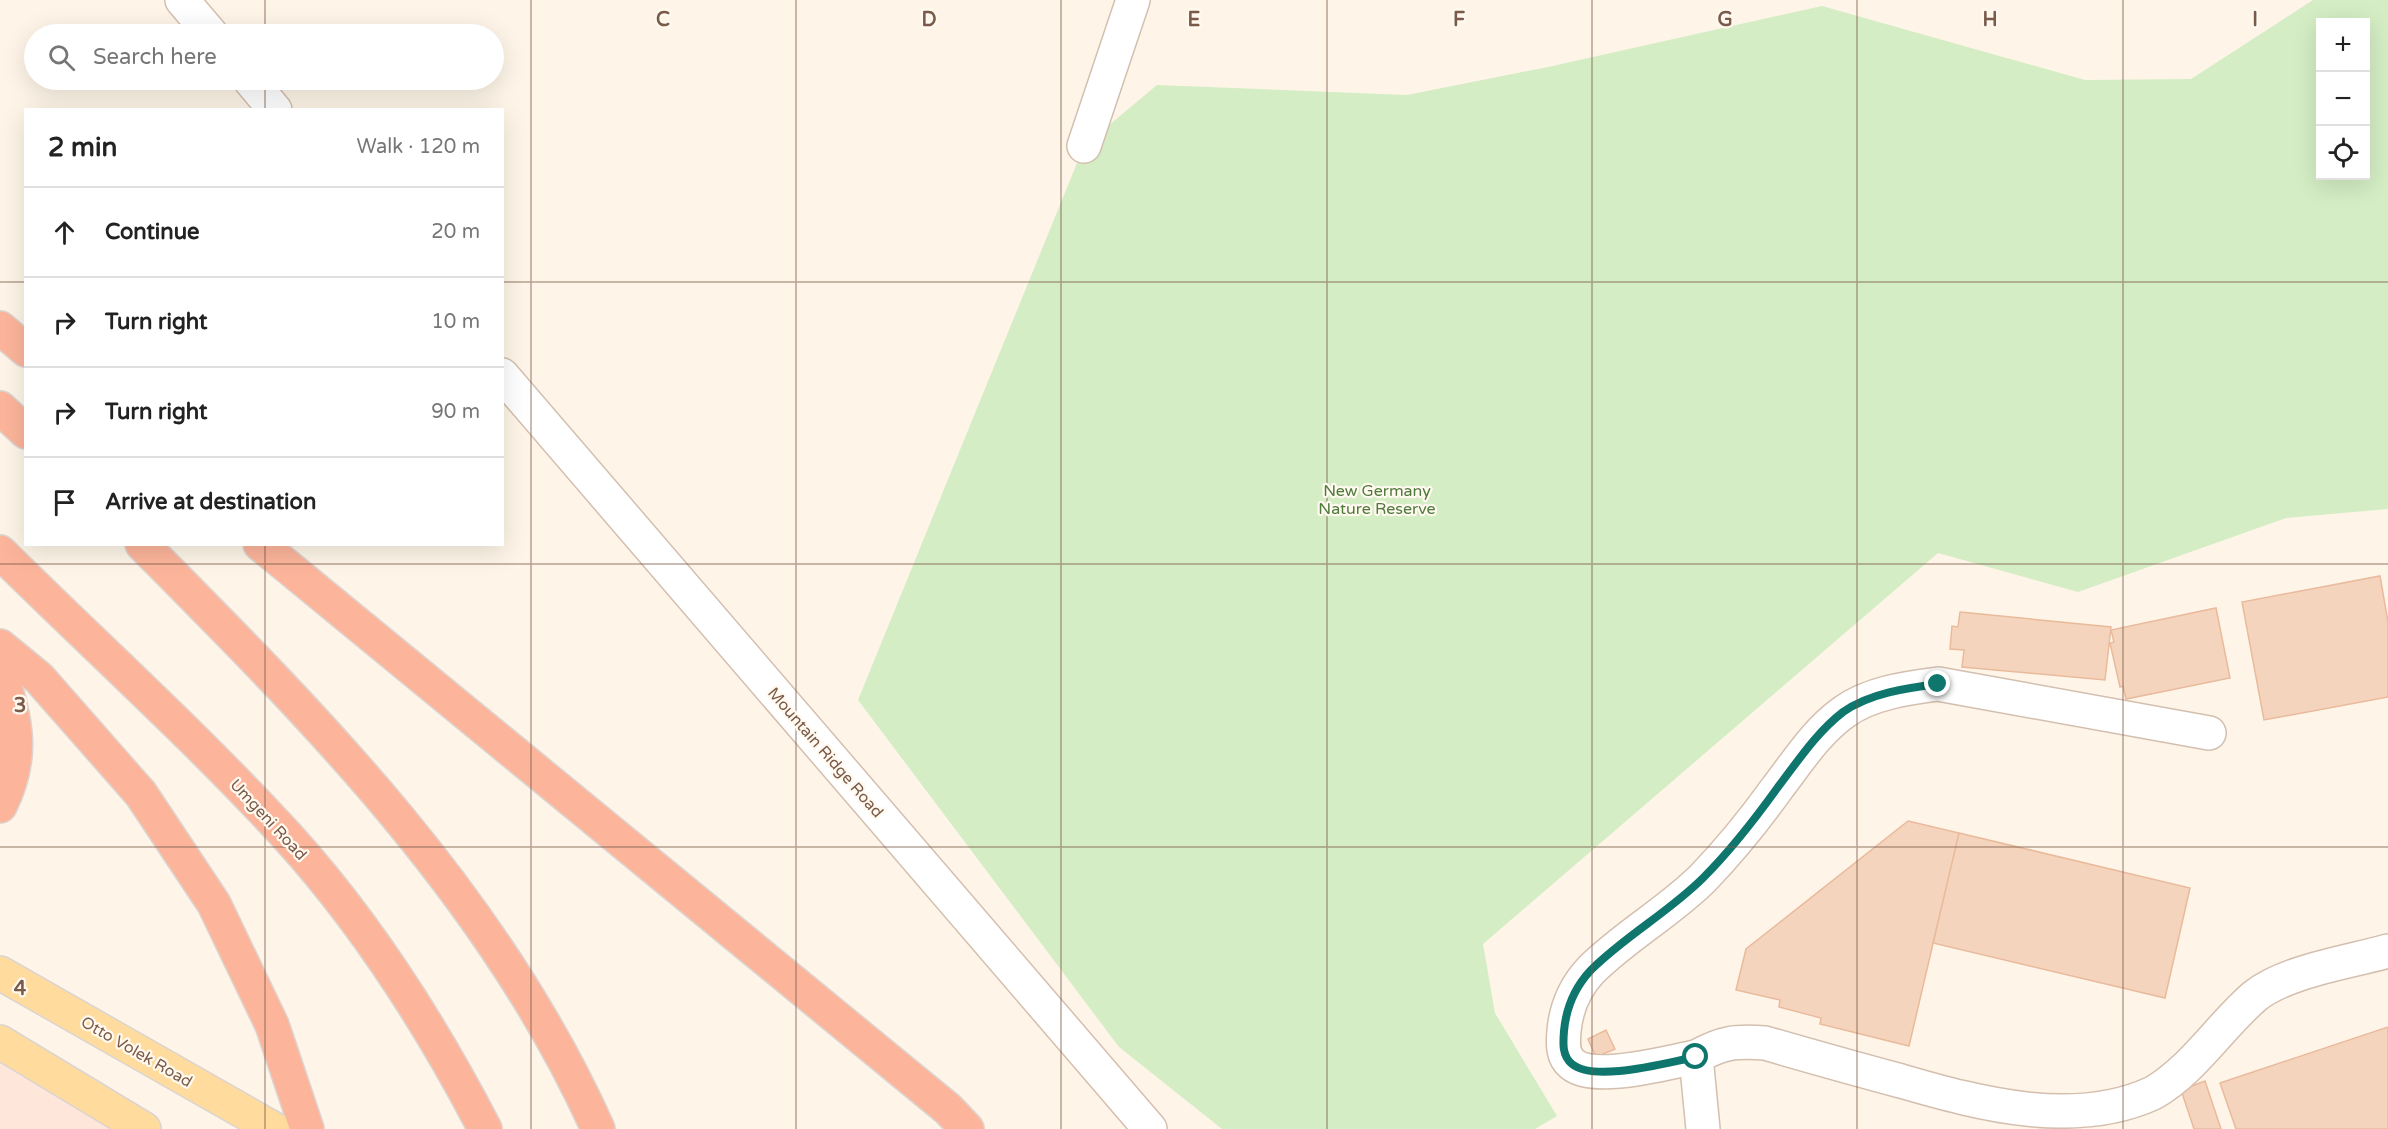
<!DOCTYPE html>
<meta charset="utf-8">
<style>
body{margin:0;font-family:"Varela Round",sans-serif;background:#f6f6f6;color:#222}
.controls{position:absolute;right:18px;top:18px;display:grid;overflow:hidden;border-radius:0px;box-shadow:0 6px 24px #0002}
.controls button{width:54px;height:54px;display:grid;place-items:center;padding:0;border:0;border-bottom:2px solid #e0e0e0;background:#fff;color:#222;font:30px sans-serif}
.stop{position:absolute;width:18px;height:18px;margin:-14px;border:4px solid #0f766e;border-radius:50%;background:#fff}
.stop.end{background:#0f766e;border-color:#fff;box-shadow:0 2px 6px #0008}
.list{margin:0;padding:0;list-style:none}
h2{display:flex;justify-content:space-between;align-items:center;height:78px;margin:0;padding:0 24px;font-size:26px}
h2 small{font-size:20px;font-weight:400;color:#767676}
.list li{display:grid;grid-template-columns:39px 1fr auto;gap:18px;align-items:center;box-sizing:border-box;height:90px;padding:0 24px;border-top:2px solid #e0e0e0}
.list b{display:block;font-size:22px;white-space:nowrap}
.list em{font-size:20px;font-style:normal;color:#767676}
.icon{flex:none;width:33px;height:33px;fill:none;stroke:currentColor;stroke-width:2;stroke-linecap:round;stroke-linejoin:round}
.map{position:relative;flex:none;width:2388px;height:1129px;overflow:hidden}
.search{position:absolute;background:#fff;box-shadow:0 6px 24px #0002;left:24px;top:24px;width:480px;height:66px;display:flex;align-items:center;gap:15px;box-sizing:border-box;padding:0 21px;border-radius:33px;color:#767676;font-size:22px}
.panel{position:absolute;background:#fff;box-shadow:0 6px 24px #0002;left:24px;top:108px;width:480px;height:438px;border-radius:0px}
.map>svg:first-child{display:block}
.commercial{fill:#ffe6db}
.green{fill:#d4edc4;fill-rule:evenodd}
.building{fill:#f5d4bd;stroke:#e9ba9c;stroke-width:1.5}
.lines{fill:none;stroke-linecap:round;stroke-linejoin:round}
.minor-casing{stroke:#d4bfaf;stroke-width:36}
.major-casing{stroke:#dcd4d0;stroke-width:36}
.highway-casing{stroke:#dcd4d0;stroke-width:36}
.minor{stroke:#fff;stroke-width:33}
.major{stroke:#ffdc9d;stroke-width:33}
.highway{stroke:#fcb59b;stroke-width:33}
.route{stroke:#0f766e;stroke-width:8}
.grid{fill:none;stroke:#7a5b49;stroke-width:1.5;stroke-opacity:0.55}
.labels{text-anchor:middle;stroke-width:4.5;stroke-linejoin:round;paint-order:stroke}
.park-label{font-size:16px;fill:#4f7a3d;stroke:#fff9ef}
.street-label{font-size:16px;fill:#7a5b49;stroke:#fff9ef}
.grid-label{font-size:20px;text-anchor:middle;font-weight:bold;fill:#7a5b49;stroke:#fff9ef;stroke-width:4.5;stroke-linejoin:round;paint-order:stroke}
</style>
<div class="map">
<svg width="2388" height="1129" viewBox="0 0 2388 1129">
<rect width="100%" height="100%" fill="#fef5e8"/>
<path class="commercial" d="M0,1047L136,1129H0Z"/>
<path class="green" d="M2313,0H2388V509L2286,518L2078,592L1938,553L1483,944L1495,1013L1557,1116L1535,1129H1222L1119,1047L858,700L1084,146L1157,85L1407,95L1548,67L1822,6L2085,80L2191,79ZM2320,22H2366V176H2320Z"/>
<path class="building" d="M2380,576L2388,622V697L2264,720L2242,602Z
M2216,608L2230,678L2126,699L2123,686L2120,687L2110,643L2114,642L2111,630Z
M1960,612L2111,627L2105,680L1962,667L1964,650L1950,649L1952,626L1958,627Z
M1908,821L1959,833L1909,1046L1820,1024L1821,1018L1779,1007L1780,1000L1736,990L1746,949Z
M1959,833L2190,888L2165,998L1933,943Z
M2388,1027V1129H2236L2220,1083Z
M1606,1030L1615,1049L1596,1057L1588,1039Z
M2205,1081L2221,1129H2194L2181,1090Z"/>
<g class="lines">
<defs>
<path id="minor" d="M182,0L211,34
M250,80L275,110
M1084,146L1133,0
M502,375L1150,1129
M1696,1057C1668,1062 1595,1083 1572,1064C1562,1056 1563,1043 1564,1031C1566,1009 1575,987 1591,970C1625,936 1669,912 1703,878C1731,849 1755,819 1778,787C1798,761 1816,732 1844,712C1870,693 1907,688 1938,684L2209,733
M1703,1129L1696,1057C1723,1042 1735,1041 1765,1043C1810,1056 1856,1069 1901,1081C1980,1104 2075,1129 2153,1093C2193,1070 2220,1026 2255,996C2286,971 2349,962 2388,951"/>
<path id="major" d="M0,973L274,1129
M0,1042L144,1129"/>
<path id="highway" d="M0,328L26,350
M0,408L26,432
M142,544C318,721 495,899 598,1129
M260,544L948,1109L967,1129
M0,552C96,647 196,737 287,836C366,923 431,1025 485,1129
M0,646L39,678L141,794L214,904L272,1025L307,1129
M0,670C16,721 25,756 0,806"/>
</defs>
<use href="#minor" class="minor-casing"/>
<use href="#major" class="major-casing"/>
<use href="#highway" class="highway-casing"/>
<use href="#minor" class="minor"/>
<use href="#major" class="major"/>
<use href="#highway" class="highway"/>
</g>
<g class="lines">
<path class="route" d="M1696,1057C1668,1062 1595,1083 1572,1064C1562,1056 1563,1043 1564,1031C1566,1009 1575,987 1591,970C1625,936 1669,912 1703,878C1731,850 1755,819 1778,787C1798,761 1816,733 1843,712C1870,693 1907,688 1938,684"/>
</g>
<path class="grid" d="M265,0V34M531,0V1129M796,0V1129M1061,0V1129M1327,0V1129M1592,0V1129M1857,0V1129M2123,0V1129M265,80V110M0,282H26M502,282H2388M265,544V1129M0,564H2388M0,847H2388"/>
<g class="labels">
<g class="park-label">
<text x="1377" y="496">New Germany<tspan x="1377" dy="18">Nature Reserve</tspan></text>
</g>
<g class="street-label">
<text transform="translate(826 752) rotate(49)" y="6">Mountain Ridge Road</text>
<text transform="translate(269 819) rotate(47)" y="6">Umgeni Road</text>
<text transform="translate(137 1051) rotate(30)" y="6">Otto Volek Road</text>
</g>
</g>
<g class="grid-label">
<text x="663" y="26">C</text>
<text x="929" y="26">D</text>
<text x="1194" y="26">E</text>
<text x="1459" y="26">F</text>
<text x="1725" y="26">G</text>
<text x="1990" y="26">H</text>
<text x="2255" y="26">I</text>
<text x="20" y="712">3</text>
<text x="20" y="995">4</text>
</g>
</svg>
<div class="controls">
<button>+</button>
<button>−</button>
<button><svg class="icon" aria-label="locate" viewBox="0 0 24 24"><circle cx="12" cy="12" r="6"/><path d="M12 2v4M12 18v4M2 12h4M18 12h4"/></svg></button>
</div>
<div class="stop" style="left:1696px;top:1057px"></div>
<div class="stop end" style="left:1938px;top:684px"></div>
<div class="search"><svg class="icon" aria-label="search" viewBox="0 0 24 24"><circle cx="10" cy="10" r="6"/><path d="M15 15l6 6"/></svg>Search here</div>
<section class="panel">
<h2>2 min<small>Walk · 120 m</small></h2>
<ul class="list">
<li><svg class="icon" aria-label="ahead" viewBox="0 0 24 24"><path d="M12 20V5M6 11l6-6 6 6"/></svg><div><b>Continue</b></div><em>20 m</em></li>
<li><svg class="icon" aria-label="right" viewBox="0 0 24 24"><path d="M7 20v-9h11M14 6l5 5-5 5"/></svg><div><b>Turn right</b></div><em>10 m</em></li>
<li><svg class="icon" aria-label="right" viewBox="0 0 24 24"><path d="M7 20v-9h11M14 6l5 5-5 5"/></svg><div><b>Turn right</b></div><em>90 m</em></li>
<li><svg class="icon" aria-label="arrive" viewBox="0 0 24 24"><path d="M6 21V4h12l-3 4 3 4H6"/></svg><div><b>Arrive at destination</b></div></li>
</ul>
</section>
</div>
